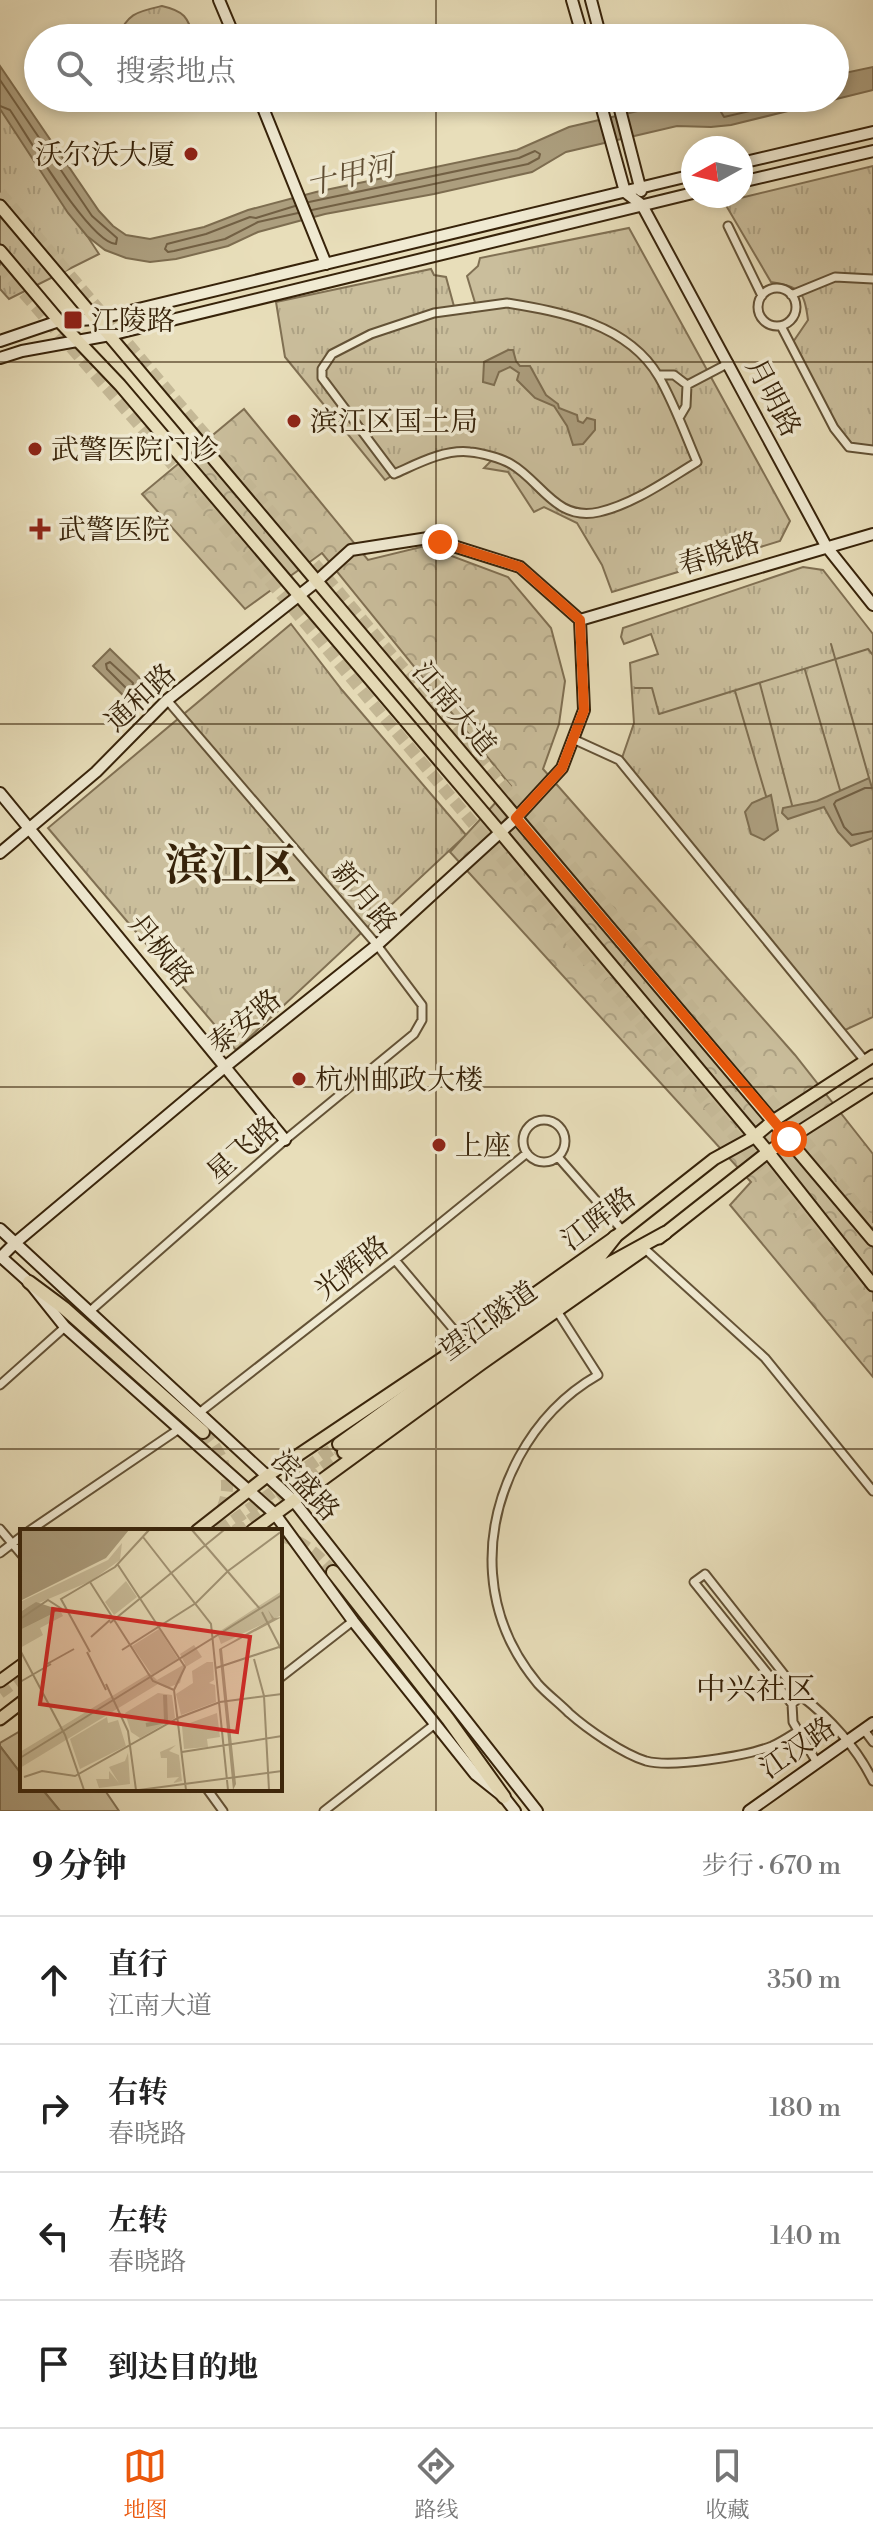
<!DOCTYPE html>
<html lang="zh">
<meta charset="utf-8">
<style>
body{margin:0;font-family:"Libre Bodoni","Noto Serif SC",serif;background:#f6f6f6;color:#222}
.compass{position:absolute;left:681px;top:136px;width:72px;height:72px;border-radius:50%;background:#fff;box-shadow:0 4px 12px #0003;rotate:262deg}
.stop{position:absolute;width:24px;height:24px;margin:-18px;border:6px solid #ea580c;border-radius:50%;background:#fff}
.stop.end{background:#ea580c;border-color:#fff;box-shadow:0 2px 8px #0008}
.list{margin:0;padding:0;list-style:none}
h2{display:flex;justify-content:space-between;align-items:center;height:104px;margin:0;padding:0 32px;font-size:34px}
h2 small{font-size:26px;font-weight:400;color:#767676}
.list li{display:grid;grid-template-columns:52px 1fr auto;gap:24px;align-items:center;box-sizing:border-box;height:128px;padding:0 32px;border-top:2px solid #e0e0e0}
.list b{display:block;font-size:30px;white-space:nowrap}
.list p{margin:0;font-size:26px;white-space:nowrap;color:#767676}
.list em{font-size:26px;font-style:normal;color:#767676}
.icon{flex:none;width:44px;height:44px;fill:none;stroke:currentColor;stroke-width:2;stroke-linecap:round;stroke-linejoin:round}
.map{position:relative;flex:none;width:873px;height:1811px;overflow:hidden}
.search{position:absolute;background:#fff;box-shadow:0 4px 12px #0003;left:24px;right:24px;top:24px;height:88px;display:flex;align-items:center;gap:20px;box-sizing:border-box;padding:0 28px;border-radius:44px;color:#767676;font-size:30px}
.sheet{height:616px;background:#fff}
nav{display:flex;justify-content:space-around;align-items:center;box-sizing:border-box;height:112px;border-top:2px solid #e0e0e0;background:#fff;font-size:22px;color:#767676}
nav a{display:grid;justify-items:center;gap:4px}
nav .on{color:#ea580c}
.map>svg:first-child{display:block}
.grass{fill:url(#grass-tufts);stroke:#807053;stroke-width:2}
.forest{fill:url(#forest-crowns);stroke:#807053;stroke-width:2}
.park{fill:#cabe9c;stroke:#807053;stroke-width:2}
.water{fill:#ac9e7e;stroke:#7d6d50;stroke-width:2}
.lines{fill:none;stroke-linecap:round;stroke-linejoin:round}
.shore{stroke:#726044;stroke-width:2}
.stream{stroke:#7d6d50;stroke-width:2}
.highway-tunnel{stroke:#c5b997;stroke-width:12;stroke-dasharray:12 6;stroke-linecap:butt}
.street-casing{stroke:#635236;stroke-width:11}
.secondary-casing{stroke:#37230a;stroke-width:14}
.primary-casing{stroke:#37230a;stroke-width:15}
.highway-casing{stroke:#37230a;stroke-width:16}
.street{stroke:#f0ead2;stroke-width:7}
.secondary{stroke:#f0ead2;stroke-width:10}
.primary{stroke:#e8deba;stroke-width:11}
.highway{stroke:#e8deba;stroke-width:12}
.route{stroke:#ea580c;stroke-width:10}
.grid{fill:none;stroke:#37230a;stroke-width:2;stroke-opacity:0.55}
.poi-dot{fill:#8f2418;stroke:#f0ead2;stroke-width:3}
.labels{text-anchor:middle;stroke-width:7;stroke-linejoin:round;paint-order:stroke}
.poi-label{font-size:28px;fill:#37230a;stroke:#f0ead2;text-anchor:start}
.street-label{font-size:28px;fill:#37230a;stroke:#f0ead2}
.water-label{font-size:30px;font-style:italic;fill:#604e33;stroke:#f0ead2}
.neighbourhood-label{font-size:30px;fill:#37230a;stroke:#f0ead2}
.town-label{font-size:44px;font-weight:bold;fill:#37230a;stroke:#f0ead2}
.inset-river{fill:none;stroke:#ac9e7e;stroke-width:4}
.inset-road{fill:none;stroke:#a19374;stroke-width:2}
.view{fill:#d62828;fill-opacity:0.15;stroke:#d62828;stroke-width:4}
.inset-edge{fill:none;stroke:#37230a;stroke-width:4}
</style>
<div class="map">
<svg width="873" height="1811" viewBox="0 0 873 1811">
<defs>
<pattern id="grass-tufts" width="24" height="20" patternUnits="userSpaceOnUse" patternTransform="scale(2)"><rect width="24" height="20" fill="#cabe9c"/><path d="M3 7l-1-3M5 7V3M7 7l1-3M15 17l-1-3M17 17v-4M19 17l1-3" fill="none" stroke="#aea385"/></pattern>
<pattern id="forest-crowns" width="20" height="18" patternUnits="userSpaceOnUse" patternTransform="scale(2)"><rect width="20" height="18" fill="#cabe9c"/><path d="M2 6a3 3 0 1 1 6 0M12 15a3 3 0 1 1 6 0" fill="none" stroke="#aea385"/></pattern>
</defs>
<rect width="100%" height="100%" fill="#e8deba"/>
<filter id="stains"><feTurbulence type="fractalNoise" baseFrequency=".0025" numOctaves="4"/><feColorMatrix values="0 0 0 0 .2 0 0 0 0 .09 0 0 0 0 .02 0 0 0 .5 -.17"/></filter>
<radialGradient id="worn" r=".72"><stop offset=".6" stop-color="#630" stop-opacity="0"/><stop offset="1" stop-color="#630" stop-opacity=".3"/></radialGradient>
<path class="grass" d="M162,6C184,11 188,17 194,38H117C128,13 136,12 162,6Z
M0,103L99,254L9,299L0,289Z
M873,166V450L849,447L834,428L791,345L808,320C804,290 800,287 771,282L724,202Z
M629,228L790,521L780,541L612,592L602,565L577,523L544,507L534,512L508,472L484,468L493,459C486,457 476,452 469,451C442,449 406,466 385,480L285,357L276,302L431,269L434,275L446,277L455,310L476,306L467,276L478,266L480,258Z
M803,567L823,570L873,634V1017L843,1031L622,758L634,723L630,663L658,654L651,634L624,644L621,637L623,628Z
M291,624L342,690L466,835L236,1050L48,828Z"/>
<path class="forest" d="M244,409L368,560L425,546L508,577L551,628L565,681L559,724L543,769L795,1055L873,1154V1377L730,1205L751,1182L450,852L511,786L322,553L245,609L142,494Z"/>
<path class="park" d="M22,1730V1775L0,1746V1743Z
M42,1789H104L119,1811H60Z"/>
<path class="water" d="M0,66L99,211L113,226L126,235L150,239L204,227L248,210L316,192L517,150L569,127L672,103L691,105L738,98H835V75L873,67V90L731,125L711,127L677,126L566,152L532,172L434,194L325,214L258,232L228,246L176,259L150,262L126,258L105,250L87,236L68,213L0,109Z
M508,350H513L516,361L520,366H530L546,395L558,404L559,408L577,415L578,421L583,423L587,418L595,420V430L583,444L573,445L567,426L554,406L535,398L517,380L519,373L510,367L499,372L494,385L483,382L484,362Z
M110,649L147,685L130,702L93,666Z
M869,778L873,791V838L851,846L838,832L824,807L788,819L782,813L783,808L817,801Z
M771,795L778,830L764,840L751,834L745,812L752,803Z
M0,1746L22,1775V1789H42L60,1811H0Z"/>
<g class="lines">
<path class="shore" d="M0,80L92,216L117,238L116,244C90,243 27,135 10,110L0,106
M731,98L729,106L721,112L724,117L806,98
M309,202L519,158L535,151L540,154L539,158L528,164L312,210
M295,206L256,218L250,217L206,234L167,244L165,249L168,252L174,251L225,239L258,222L298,213
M110,662L133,683L132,688L127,689L107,669L106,664Z
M873,788H865L836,801L834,804L844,827L852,835L873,831"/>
<path class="stream" d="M831,644L869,778
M805,670L840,790
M760,684L792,805
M635,688H652L659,714L868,649L873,655
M735,691L766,796"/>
<path class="highway-tunnel" d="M0,193L808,1145L873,1226
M0,266L146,433L769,1177L873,1312
M203,1432C231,1461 237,1499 208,1531
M219,1531L339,1444
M235,1531L344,1452
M280,1536C303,1540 318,1555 333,1572
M0,1693L22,1677"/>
<defs>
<path id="street" d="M728,226L762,296
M758 307a19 19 0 1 1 38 0a19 19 0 1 1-38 0Z
M791,295L835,277L873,279
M507,303C562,312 628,324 659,377C674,403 685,434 697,462C667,480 634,504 599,512C556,522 541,481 511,464C501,458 481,453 470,452C444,449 417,464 394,474L322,378V369L332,354L371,334L434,313Z
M781,326L834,428L849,447L873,450
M658,375H674L687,385L686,406L679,418
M687,385L729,363
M573,739L619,760L865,1061
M523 1141a21 21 0 1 1 42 0a21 21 0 1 1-42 0Z
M558,1157L623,1231
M645,1249L765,1358L873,1491
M395,1260L465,1343
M557,1311L598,1375C563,1395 538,1422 519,1457C479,1532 482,1617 538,1684C547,1694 559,1703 569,1713C587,1729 623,1754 646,1761C672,1768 747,1756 772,1746C781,1742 790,1736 798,1731
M89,1312L285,1140L414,1034L422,1020V1005L377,945L167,700
M0,1385L65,1327
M199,1413L395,1260L527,1153
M0,1529L22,1555
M29,1531L179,1429
M0,1553L22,1536
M280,1678L353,1621
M792,1704L694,1582L705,1574L801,1696
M864,1730L873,1742
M817,1763L793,1722L792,1704L801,1696C830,1718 857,1748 873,1781
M207,1789L223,1811
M324,1811L435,1724"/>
<path id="secondary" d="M219,0L235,38
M572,0L583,38
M591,0L601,38
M259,98L326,264
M599,98L625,192L642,205L826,546L873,605
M617,98L641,191
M741,163L873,132
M741,182L873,151
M0,341L59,321L97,319L693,175
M0,358L22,351L110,335L693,193
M580,620L873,534
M0,793L285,1140
M0,853L96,772L167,700L316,582L351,550L428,538L520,567L580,620L584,710L562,768L516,818L377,945L226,1066L15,1243L0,1258
M0,1229L293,1500L537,1811
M0,1256L29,1282L65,1327L275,1514L353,1621L475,1774L504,1797L515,1811
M749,1811L873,1723"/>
<path id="primary" d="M0,206L873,1240
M0,251L59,321L120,385L500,832L768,1152L873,1285
M659,1238L768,1152L873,1085
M197,1531L267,1476L465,1343L615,1237L714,1159L754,1137L773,1121L873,1056
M252,1531L481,1364L642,1251
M0,1681L22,1665
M0,1719L22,1702"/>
<path id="highway" d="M29,1282L64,1308L203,1432
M339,1444L600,1256L615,1237
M344,1452L605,1266L665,1233
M333,1572L448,1719L504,1797"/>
</defs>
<use href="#street" class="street-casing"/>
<use href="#secondary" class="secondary-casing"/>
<use href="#primary" class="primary-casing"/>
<use href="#highway" class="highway-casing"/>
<use href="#street" class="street"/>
<use href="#secondary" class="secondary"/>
<use href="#primary" class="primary"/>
<use href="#highway" class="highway"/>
</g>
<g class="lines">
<path class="route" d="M440,542L520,567L580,620L584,710L562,768L516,818L789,1139"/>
</g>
<path class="grid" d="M436,0V38M436,98V1811M0,362H873M0,724H873M0,1087H873M0,1449H873"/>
<g class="poi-dot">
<circle cx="191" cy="154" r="8"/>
<rect x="63" y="310" width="20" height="20" rx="4"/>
<circle cx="294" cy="421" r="8"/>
<circle cx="35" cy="449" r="8"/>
<path d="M36 517h8v8h8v8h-8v8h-8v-8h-8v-8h8z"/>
<circle cx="299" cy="1079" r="8"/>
<circle cx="439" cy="1145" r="8"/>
</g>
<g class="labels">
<g class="poi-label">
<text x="175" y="164" text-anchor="end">沃尔沃大厦</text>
<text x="91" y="330">江陵路</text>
<text x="310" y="431">滨江区国土局</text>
<text x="51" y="459">武警医院门诊</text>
<text x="58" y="539">武警医院</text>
<text x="315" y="1089">杭州邮政大楼</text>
<text x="455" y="1155">上座</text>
</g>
<g class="street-label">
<text transform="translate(774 397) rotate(62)" y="10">月明路</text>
<text transform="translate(719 553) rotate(-17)" y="10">春晓路</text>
<text transform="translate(140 697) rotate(-43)" y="10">通和路</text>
<text transform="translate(455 708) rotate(50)" y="10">江南大道</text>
<text transform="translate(365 897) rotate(50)" y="10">新月路</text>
<text transform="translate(162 950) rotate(51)" y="10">丹枫路</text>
<text transform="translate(244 1021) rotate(-39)" y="10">泰安路</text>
<text transform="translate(242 1149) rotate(-41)" y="10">星飞路</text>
<text transform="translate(598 1218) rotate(-37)" y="10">江晖路</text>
<text transform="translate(351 1267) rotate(-38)" y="10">光辉路</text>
<text transform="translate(488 1320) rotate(-36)" y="10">望江隧道</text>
<text transform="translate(306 1485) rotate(47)" y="10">滨盛路</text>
<text transform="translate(797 1747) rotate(-35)" y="10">江汉路</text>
</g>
<g class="water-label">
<text transform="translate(350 175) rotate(-13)" y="10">十甲河</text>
</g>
<g class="neighbourhood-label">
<text x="756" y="1699">中兴社区</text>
</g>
<g class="town-label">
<text x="231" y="880">滨江区</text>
</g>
</g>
<g transform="translate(20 1529)">
<rect width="262" height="262" fill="#e8deba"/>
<path d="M106,52L117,68L94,86L85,73ZM262,62V86L201,115L197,104ZM139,100L158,130L132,146L112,117ZM187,133H193L194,151L189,154L195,156L196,173L161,186L156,165L173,154L172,142ZM138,164L152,166L155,189L120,209L111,203L105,184ZM197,184L200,208L187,210L188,218L164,220L162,197ZM87,188L88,194L98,191L106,217L60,240L50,210ZM108,224L110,255L79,259L76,250H89V242L99,254L89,238L105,232Z" fill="#cabe9c"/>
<path d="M174,116L182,128L164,139L160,154L147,159L138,155L0,239V223L130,144L137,151L165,135L160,125Z" fill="#cabe9c"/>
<path d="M102,14L100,31L71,52L0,82V73L88,31ZM40,81L43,87L20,99L23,106L0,119V101ZM156,216L149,222L159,226L162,252L153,254L159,248L147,249V229H141L140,223Z" fill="#cabe9c"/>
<path d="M0,1H109L86,29L0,72ZM16,73L40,81L0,101V83ZM248,81L254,89L262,88L202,120L216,255L213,261L199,120L252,90Z" fill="#ac9e7e"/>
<path class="inset-river" d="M126,196L146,192L145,166"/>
<path class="inset-road" d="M172,1L240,80M123,8L191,95L208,261M98,36L165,138L154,161M70,53L133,152L154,161M242,83L262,122M0,90L28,71L42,80M90,94L204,1M71,108L90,91M0,121L45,206L64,261M102,121L176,74L208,42L262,2M67,123L86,161M70,123L41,70L95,38L129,1M234,130L244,167L249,261M27,135L54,120M196,139L262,117M0,153L31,135M86,155L108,202L116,261M154,161L166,261M162,223L262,207M0,229L262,66M4,248L22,242L55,247L158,189L200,173L262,165M119,261L262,242"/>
<path class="view" d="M33,80L230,108L217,203L20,175Z"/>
<rect width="262" height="262" class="inset-edge"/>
</g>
<rect width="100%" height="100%" filter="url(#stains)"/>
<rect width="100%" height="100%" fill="url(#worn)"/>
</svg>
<svg class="compass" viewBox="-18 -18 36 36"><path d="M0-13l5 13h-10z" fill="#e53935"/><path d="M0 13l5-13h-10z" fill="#767676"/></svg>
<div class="stop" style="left:789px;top:1139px"></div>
<div class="stop end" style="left:440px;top:542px"></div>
<div class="search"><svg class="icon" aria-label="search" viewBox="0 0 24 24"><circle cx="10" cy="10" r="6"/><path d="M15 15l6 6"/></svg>搜索地点</div>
</div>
<section class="sheet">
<h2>9 分钟<small>步行 · 670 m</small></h2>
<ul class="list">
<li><svg class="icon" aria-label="ahead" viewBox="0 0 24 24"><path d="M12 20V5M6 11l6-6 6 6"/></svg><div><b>直行</b><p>江南大道</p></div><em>350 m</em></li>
<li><svg class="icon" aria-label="right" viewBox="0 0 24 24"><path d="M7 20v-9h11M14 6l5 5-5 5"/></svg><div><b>右转</b><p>春晓路</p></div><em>180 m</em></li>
<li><svg class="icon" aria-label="left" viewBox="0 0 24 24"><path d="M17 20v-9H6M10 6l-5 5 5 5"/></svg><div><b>左转</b><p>春晓路</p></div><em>140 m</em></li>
<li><svg class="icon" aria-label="arrive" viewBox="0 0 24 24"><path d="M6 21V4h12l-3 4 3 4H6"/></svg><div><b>到达目的地</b></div></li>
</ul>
</section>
<nav>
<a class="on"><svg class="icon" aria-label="map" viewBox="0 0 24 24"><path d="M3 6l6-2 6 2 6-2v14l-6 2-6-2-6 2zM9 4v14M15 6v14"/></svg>地图</a>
<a><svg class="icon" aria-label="directions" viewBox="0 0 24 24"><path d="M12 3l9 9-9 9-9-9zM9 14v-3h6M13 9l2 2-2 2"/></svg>路线</a>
<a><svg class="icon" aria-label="saved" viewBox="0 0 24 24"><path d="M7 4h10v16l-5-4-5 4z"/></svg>收藏</a>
</nav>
